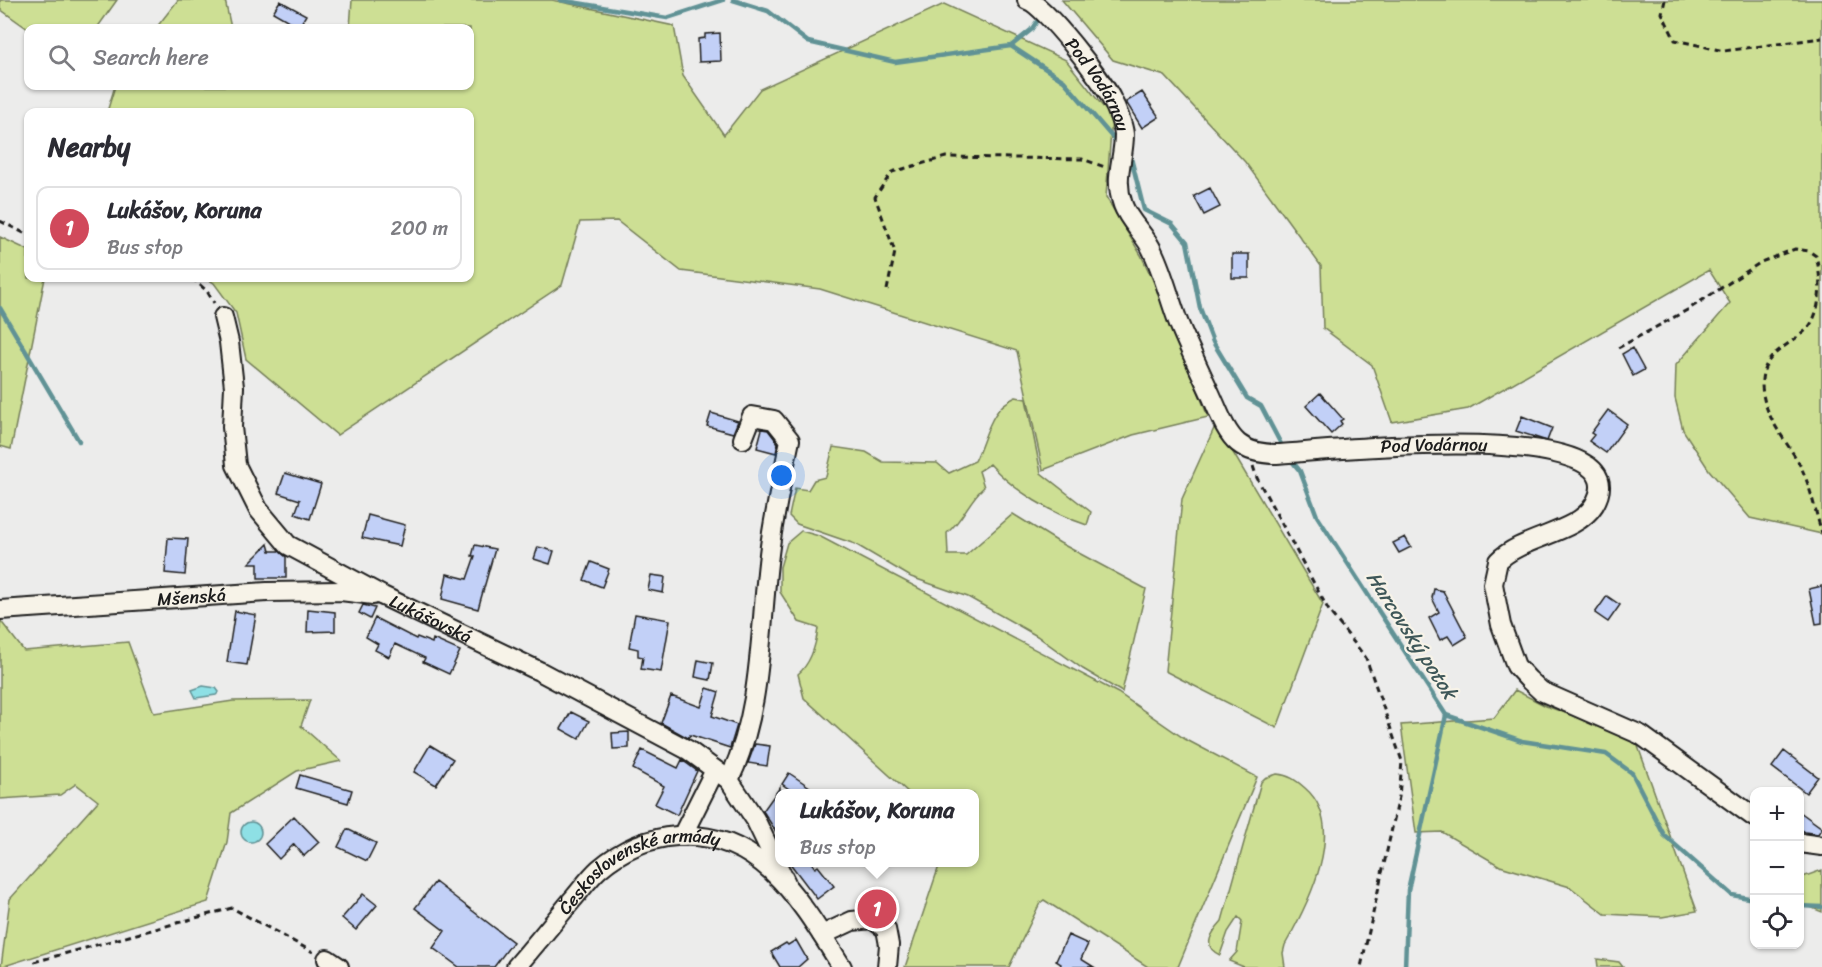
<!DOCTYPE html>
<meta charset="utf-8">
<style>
body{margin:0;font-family:Sriracha,sans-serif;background:#f7f7f7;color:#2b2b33}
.controls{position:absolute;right:18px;bottom:18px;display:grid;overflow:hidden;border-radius:12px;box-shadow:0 2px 4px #0004}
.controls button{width:54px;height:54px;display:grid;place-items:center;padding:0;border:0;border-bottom:2px solid #e1e1e2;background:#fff;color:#2b2b33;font:30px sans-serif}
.you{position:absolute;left:782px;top:476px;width:21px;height:21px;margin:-15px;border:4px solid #fff;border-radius:50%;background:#1a73e8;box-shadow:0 0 0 9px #1a73e833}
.badge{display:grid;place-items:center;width:39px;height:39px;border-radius:50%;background:#d1495b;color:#fff;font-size:20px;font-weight:700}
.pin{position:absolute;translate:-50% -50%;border:3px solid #fff;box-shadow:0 2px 6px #0006}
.popup{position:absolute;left:775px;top:789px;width:204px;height:78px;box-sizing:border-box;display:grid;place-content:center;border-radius:12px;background:#fff;filter:drop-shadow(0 2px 4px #0005);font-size:20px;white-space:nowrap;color:#7c7c81}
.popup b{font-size:22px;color:#2b2b33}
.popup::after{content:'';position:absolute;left:50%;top:100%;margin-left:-12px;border:12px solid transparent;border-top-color:#fff}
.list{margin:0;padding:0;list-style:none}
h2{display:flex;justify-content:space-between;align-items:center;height:78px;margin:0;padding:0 24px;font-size:26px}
h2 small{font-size:20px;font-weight:400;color:#7c7c81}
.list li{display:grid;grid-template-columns:39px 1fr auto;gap:18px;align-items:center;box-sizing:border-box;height:84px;margin:0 12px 12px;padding:0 12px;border:2px solid #e1e1e2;border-radius:12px}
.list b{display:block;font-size:22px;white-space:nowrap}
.list p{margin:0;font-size:20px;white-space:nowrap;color:#7c7c81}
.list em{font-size:20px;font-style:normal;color:#7c7c81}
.icon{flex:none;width:33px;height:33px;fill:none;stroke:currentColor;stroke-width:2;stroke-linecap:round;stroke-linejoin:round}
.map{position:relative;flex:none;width:1822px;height:967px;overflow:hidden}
.search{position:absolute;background:#fff;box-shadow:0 2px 4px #0004;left:24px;top:24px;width:450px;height:66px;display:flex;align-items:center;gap:15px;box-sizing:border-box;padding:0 21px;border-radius:12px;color:#7c7c81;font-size:22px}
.panel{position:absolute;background:#fff;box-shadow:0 2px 4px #0004;left:24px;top:108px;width:450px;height:174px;border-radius:12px}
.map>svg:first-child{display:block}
.green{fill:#cddf94;stroke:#747e58;stroke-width:1.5}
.water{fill:#8ee0e5;stroke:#609295;stroke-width:1.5}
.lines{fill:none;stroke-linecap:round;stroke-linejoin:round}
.stream{stroke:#609295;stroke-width:4.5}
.building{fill:#c2d0f7;stroke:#1c1c1c;stroke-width:1.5}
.minor-casing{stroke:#1c1c1c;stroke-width:22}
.path{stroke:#1c1c1c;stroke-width:3;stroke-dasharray:6 4.5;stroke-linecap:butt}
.minor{stroke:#f7f3e8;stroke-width:18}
.labels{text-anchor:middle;stroke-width:4.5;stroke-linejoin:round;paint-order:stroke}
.street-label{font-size:18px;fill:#1c1c1c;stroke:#f7f3e8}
.water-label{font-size:20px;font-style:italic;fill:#3e5758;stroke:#f7f3e8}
</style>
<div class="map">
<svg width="1822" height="967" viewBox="0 0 1822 967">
<rect width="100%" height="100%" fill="#ececeb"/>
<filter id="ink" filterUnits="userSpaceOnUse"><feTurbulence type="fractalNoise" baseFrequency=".0167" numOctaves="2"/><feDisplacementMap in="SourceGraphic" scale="12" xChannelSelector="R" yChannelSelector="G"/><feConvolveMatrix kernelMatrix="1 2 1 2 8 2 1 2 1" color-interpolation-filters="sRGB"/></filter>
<g filter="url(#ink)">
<path class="green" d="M0,0H117L97,28L28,29L0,9Z
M178,0H225L231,28H156Z
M352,0H552L674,26L683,76L724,135L760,89L944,4L1066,60L1112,118L1106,197L1141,255L1168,312L1208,417L1133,435L1043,470L1017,351L820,289L681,271L617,221L580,222L562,285L337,435L246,359L236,313L214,283L206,278H470V112H107L115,86H470V28H350Z
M1062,0H1822V534L1750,518L1709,470L1683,430L1675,398L1676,365L1730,303L1709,270L1468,409L1392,422L1372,365L1323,328L1321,266L1245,162L1165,76L1113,60Z
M0,237L28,250V278H45L11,449L0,446Z
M1016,397L1026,399L1041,473L1091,512L1087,525C1051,513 1015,492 990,464L979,471L984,487C968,501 964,519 947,533L948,555H966L1013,514L1060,543L1146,589L1122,692L1083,669L1037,636L968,597L911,577L855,544L797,524L789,516L795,488L808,490L814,480L826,477L833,447L866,452L883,462L937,463L949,473L975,461C987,437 989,408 1016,397Z
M1216,424L1323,604L1277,728L1165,671L1182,499Z
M801,531L819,536L1118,693L1185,739L1257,777L1178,967H1148L1044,900L1040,903L1009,967H905L940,863L974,862V794L909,793L804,698L798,674C811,663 816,645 818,628L799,622L780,592V567L787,543Z
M0,620L24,651L128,642L154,713L233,701L310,700L301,726L341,761L297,771L231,813L227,842L208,902L1,967L10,899L98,801L76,784L60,795L0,799Z
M1515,690L1546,706L1635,738L1697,911L1662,917L1605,914L1570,887L1500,866L1442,832L1416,833L1401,725L1494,718Z
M1277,774C1289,775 1296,780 1305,788C1349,826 1308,904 1285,945L1283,953L1285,967H1244L1229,961L1237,952L1242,921L1238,917L1228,932L1220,955C1201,947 1212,932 1222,921L1261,782L1265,778Z
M1822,870V912L1800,903V878Z
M1597,959L1619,962L1623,967H1598Z"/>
<path class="water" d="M203,686L216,688L219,692L216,695L196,698L192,690Z
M241 832a10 10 0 1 1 20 0a10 10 0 1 1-20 0Z"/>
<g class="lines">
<path class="stream" d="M560,0L667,18L723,0
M733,0L768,11L808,42L895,62L1011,46L1064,81L1118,144
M1011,46L1031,30L1040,17
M1131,158L1144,210L1172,224L1187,242L1200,308L1213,342L1247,398L1261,406L1282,446
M0,308L79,441
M1291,460L1300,471L1317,516L1446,715L1522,741L1606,754L1632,773L1664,835L1732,895L1754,899
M1800,906L1822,907
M1405,967L1408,890L1446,715"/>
</g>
<path class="building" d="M280,1L306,15L299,27L273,12Z
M720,33L721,61L699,62L698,39L705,38V34Z
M1142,92L1159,117L1142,128L1126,102Z
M1210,188L1220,207L1204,215L1194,196Z
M1232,254H1249V278H1232Z
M1632,348L1644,370L1633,376L1622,354Z
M1320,393L1343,419L1340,421L1342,424L1331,434L1306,406Z
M1608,410L1627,424L1606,453L1589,441L1594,435L1591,433Z
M711,413L738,421L733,433L707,426Z
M1522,416L1552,428L1547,441L1516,431Z
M762,429L768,430L778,443L776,453L757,448Z
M285,473L321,484L310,519L295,514L300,500L278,493Z
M368,515L405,525L400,546L362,538Z
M1405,537L1411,547L1399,553L1393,543Z
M168,538L188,539L185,575L165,573Z
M268,544L270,551H279L286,557V578H258V563H249Z
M475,545L495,549L478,609L442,599L447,574L467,579L475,556H472Z
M538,547L554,551L550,564L534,559Z
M591,562L609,569L602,587L584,580Z
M651,575L665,577L663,593L648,590Z
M1822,586V623L1816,624L1809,589Z
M1434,589L1443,591L1467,637L1454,645L1448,636L1440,640L1429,618L1439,612L1432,598Z
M1607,596L1620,605L1608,622L1595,613Z
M363,605L375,608L370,619L359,613Z
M308,609L335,612V631L307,632Z
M235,611L256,615L247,665L227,662Z
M635,614L670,620L661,672L641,669L643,657L638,656V649L629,647Z
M375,618L416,639L417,637L432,643L433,639L460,651L449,674L423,662L425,658L395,644L389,657L375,650L378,644L366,637Z
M698,660L713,663L710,680L695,677Z
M707,688L719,692L712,716L737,725L730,748L690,735L688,738L661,723L671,696L701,707Z
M571,712L589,721L579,739L561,729Z
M629,732V748L613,749L612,733Z
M755,744L770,746L767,766L748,763Z
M430,745L453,759L436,785L414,772Z
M642,750L678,768L682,760L697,771L677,815L655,804L664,786L633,769Z
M1784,751L1818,777L1806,793L1772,767Z
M789,773L820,794H796L782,784Z
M300,775L352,790L348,803L296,788Z
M780,787V838L763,811Z
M1800,812L1822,828L1818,834L1805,832L1800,829Z
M294,816L319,842L304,856L294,844L279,859L265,844Z
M347,829L376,843L367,861L338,847Z
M789,862H811L815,868L818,866L834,886L817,899Z
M435,882L513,942L494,967H459L433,948L445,931L415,908Z
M363,894L377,905L356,930L342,918Z
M1068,935L1088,944L1081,959L1094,967H1060L1061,964L1056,961Z
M796,940L807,959L798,967H780L771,952L786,943L788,945Z"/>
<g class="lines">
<defs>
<g id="minor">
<path id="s1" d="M1027,0C1044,4 1104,82 1112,100C1117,109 1123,125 1124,134C1124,161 1113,177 1123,205C1129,222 1146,235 1153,252C1164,275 1170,301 1179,324C1189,348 1200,371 1211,395C1218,410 1225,432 1238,443C1249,452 1264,454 1277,454C1311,453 1649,413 1594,505C1576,534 1523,536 1498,561L1493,584L1501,625L1516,666L1529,680L1541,691L1641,735L1754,817"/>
<path id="s2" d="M223,317L229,342L234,387L232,427L236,465L258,509L288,545L383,596L539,671L688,750L729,780L755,819L786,883"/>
<path id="s3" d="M0,610L267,592L341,591L373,595"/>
<path d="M729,780C765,706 759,619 771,539C776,506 783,473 790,440L774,420L752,416L743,439"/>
<path d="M682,836L715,770"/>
<path d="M1800,843L1822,846"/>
<path d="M822,935L852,921L872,919L886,929L889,945L887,967"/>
<path d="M327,959L339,967"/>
<path id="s4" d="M516,967C535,945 553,923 572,900C581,890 589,878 599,869C621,850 648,838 677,836C762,830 803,905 842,967"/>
</g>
</defs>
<use href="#minor" class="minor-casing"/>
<path class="path" d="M1665,0L1662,13L1675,40L1724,51L1822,38
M0,221L28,235
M192,278L207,291L214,303
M887,290L895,252L875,197L892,172L946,157L1082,159L1105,167
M1618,348L1689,309L1761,262L1795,249L1809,251L1816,256C1822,278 1822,314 1806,330C1789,346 1764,353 1762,380C1761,416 1786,438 1801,467C1811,488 1815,511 1822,533
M1253,466L1257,478L1329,611L1366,658L1402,761L1399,797L1361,967
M34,962L232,908L313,952"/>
<use href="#minor" class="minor"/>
</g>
</g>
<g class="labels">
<g class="street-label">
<text dy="6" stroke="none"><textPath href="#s1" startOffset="112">Pod Vodárnou</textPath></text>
<text dy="6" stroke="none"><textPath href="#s1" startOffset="705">Pod Vodárnou</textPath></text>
<text dy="6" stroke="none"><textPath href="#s3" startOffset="192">Mšenská</textPath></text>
<text dy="6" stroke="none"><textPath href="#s2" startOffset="406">Lukášovská</textPath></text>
<text dy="6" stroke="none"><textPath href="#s4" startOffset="165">Československé armády</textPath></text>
</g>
<g class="water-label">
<text transform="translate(1412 635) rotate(57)" y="7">Harcovský potok</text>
</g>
</g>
</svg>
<div class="controls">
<button>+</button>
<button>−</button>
<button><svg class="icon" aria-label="locate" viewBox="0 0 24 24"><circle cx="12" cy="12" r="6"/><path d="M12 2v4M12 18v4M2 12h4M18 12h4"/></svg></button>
</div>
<div class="you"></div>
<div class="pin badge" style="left:877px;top:909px">1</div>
<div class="popup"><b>Lukášov, Koruna</b>Bus stop</div>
<div class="search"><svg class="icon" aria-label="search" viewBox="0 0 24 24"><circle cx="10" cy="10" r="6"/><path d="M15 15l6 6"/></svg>Search here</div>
<section class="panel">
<h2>Nearby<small></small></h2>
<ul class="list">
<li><span class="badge">1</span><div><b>Lukášov, Koruna</b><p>Bus stop</p></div><em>200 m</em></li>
</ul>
</section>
</div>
